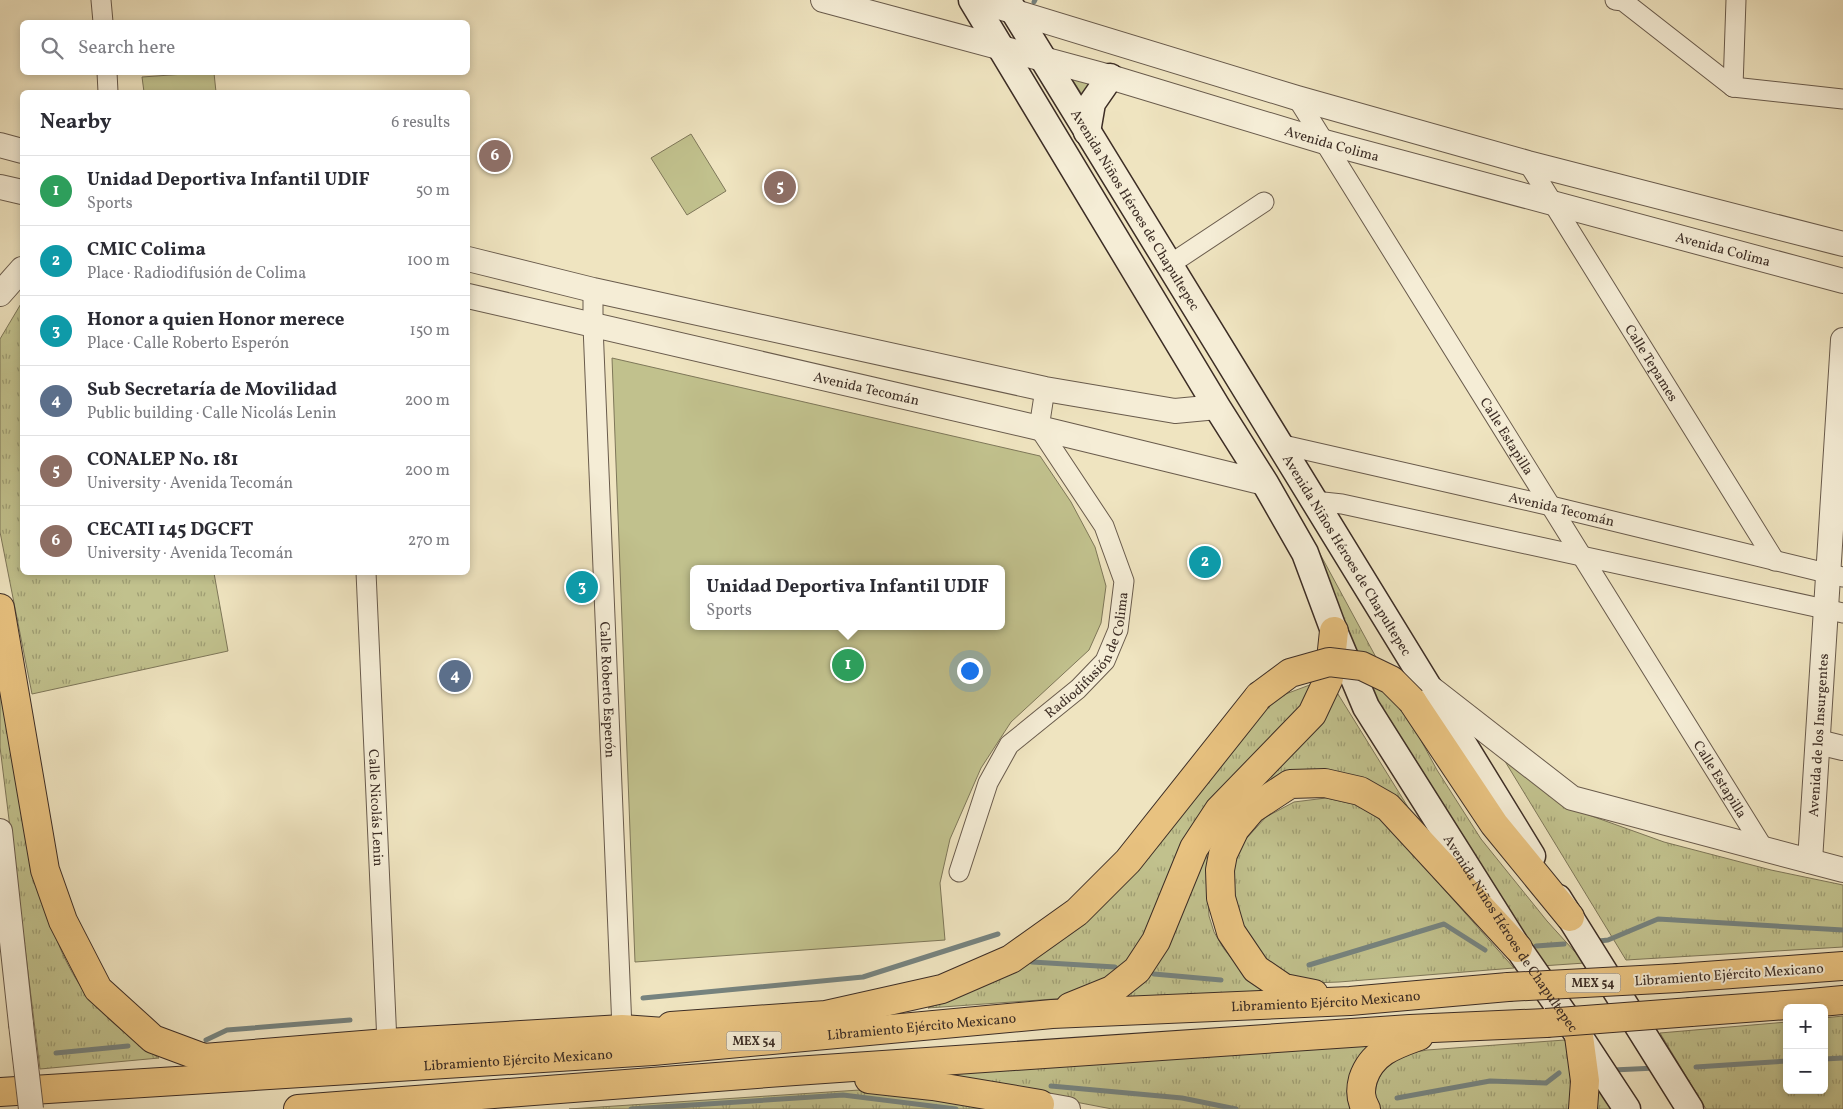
<!DOCTYPE html>
<meta charset="utf-8">
<style>
body{margin:0;font-family:Vollkorn,serif;background:#f2f2f3;color:#2b2b33}
.controls{position:absolute;right:15px;bottom:15px;display:grid;overflow:hidden;border-radius:8px;box-shadow:0 2px 8px #0003}
.controls button{width:45px;height:45px;display:grid;place-items:center;padding:0;border:0;border-bottom:1px solid #e1e1e2;background:#fff;color:#2b2b33;font:25px sans-serif}
.you{position:absolute;left:969px;top:670px;width:18px;height:18px;margin:-12px;border:4px solid #fff;border-radius:50%;background:#1a73e8;box-shadow:0 0 0 8px #1a73e833}
.badge{display:grid;place-items:center;width:32px;height:32px;border-radius:50%;background:#db2777;color:#fff;font-size:16px;font-weight:700}
.pin{position:absolute;translate:-50% -50%;border:2px solid #fff;box-shadow:0 1px 5px #0006}
.popup{position:absolute;left:690px;top:565px;width:315px;height:65px;box-sizing:border-box;display:grid;place-content:center;border-radius:8px;background:#fff;filter:drop-shadow(0 1px 4px #0005);font-size:16px;white-space:nowrap;color:#7c7c81}
.popup b{font-size:19px;color:#2b2b33}
.popup::after{content:'';position:absolute;left:50%;top:100%;margin-left:-10px;border:10px solid transparent;border-top-color:#fff}
.list{margin:0;padding:0;list-style:none}
h2{display:flex;justify-content:space-between;align-items:center;height:65px;margin:0;padding:0 20px;font-size:21px}
h2 small{font-size:16px;font-weight:400;color:#7c7c81}
.list li{display:grid;grid-template-columns:32px 1fr auto;gap:15px;align-items:center;box-sizing:border-box;height:70px;padding:0 20px;border-top:1px solid #e1e1e2}
.list b{display:block;font-size:19px;white-space:nowrap}
.list p{margin:0;font-size:16px;white-space:nowrap;color:#7c7c81}
.list em{font-size:16px;font-style:normal;color:#7c7c81}
.icon{flex:none;width:28px;height:28px;fill:none;stroke:currentColor;stroke-width:2;stroke-linecap:round;stroke-linejoin:round}
.map{position:relative;flex:none;width:1843px;height:1109px;overflow:hidden}
.search{position:absolute;background:#fff;box-shadow:0 2px 8px #0003;left:20px;top:20px;width:450px;height:55px;display:flex;align-items:center;gap:12px;box-sizing:border-box;padding:0 18px;border-radius:8px;color:#7c7c81;font-size:19px}
.panel{position:absolute;background:#fff;box-shadow:0 2px 8px #0003;left:20px;top:90px;width:450px;height:485px;border-radius:8px}
.map>svg:first-child{display:block}
.grass{fill:url(#grass-tufts);stroke:#7e7759}
.green{fill:#c1c18d;stroke:#7e7759;fill-rule:evenodd}
.lines{fill:none;stroke-linecap:round;stroke-linejoin:round}
.stream{stroke:#76837f;stroke-width:5}
.minor-casing{stroke:#695b4c;stroke-width:21}
.tertiary-casing{stroke:#695b4c;stroke-width:26}
.secondary-casing{stroke:#3c2d25;stroke-width:29}
.trunk-casing{stroke:#3c2d25;stroke-width:30}
.minor{stroke:#f5edd6;stroke-width:19}
.tertiary{stroke:#f5edd6;stroke-width:24}
.secondary{stroke:#f5edd6;stroke-width:26}
.trunk{stroke:#e8c280;stroke-width:28}
.tertiary-bridge-casing{stroke:#695b4c;stroke-width:26;stroke-linecap:butt}
.trunk-bridge-casing{stroke:#3c2d25;stroke-width:30;stroke-linecap:butt}
.tertiary-bridge{stroke:#f5edd6;stroke-width:24}
.trunk-bridge{stroke:#e8c280;stroke-width:28}
.labels{text-anchor:middle;stroke-width:4;stroke-linejoin:round;paint-order:stroke}
.shield{fill:#f5edd6;stroke:#74675a;stroke-width:1}
.shield-label{font-size:12px;font-weight:bold;fill:#3c2d25}
.street-label{font-size:14px;fill:#3c2d25;stroke:#f5edd6}
</style>
<div class="map">
<svg width="1843" height="1109" viewBox="0 0 1843 1109">
<defs>
<pattern id="grass-tufts" width="24" height="20" patternUnits="userSpaceOnUse" patternTransform="scale(1.25)"><rect width="24" height="20" fill="#c1c18d"/><path d="M3 7l-1-3M5 7V3M7 7l1-3M15 17l-1-3M17 17v-4M19 17l1-3" fill="none" stroke="#9e9d73"/></pattern>
</defs>
<rect width="100%" height="100%" fill="#efe4c0"/>
<filter id="stains"><feTurbulence type="fractalNoise" baseFrequency=".004" numOctaves="4"/><feColorMatrix values="0 0 0 0 .2 0 0 0 0 .09 0 0 0 0 .02 0 0 0 .5 -.17"/></filter>
<radialGradient id="worn" r=".72"><stop offset=".6" stop-color="#630" stop-opacity="0"/><stop offset="1" stop-color="#630" stop-opacity=".3"/></radialGradient>
<path class="grass" d="M22,302V572L214,573L228,651L32,694L0,532V339Z
M1319,552L1437,770L1481,839L1547,921L1585,963L1541,966L1378,709L1348,642Z
M0,678L46,907C54,937 67,968 86,994C105,1019 133,1040 159,1058L40,1069L0,747Z
M1315,683L1312,696L1151,934L1120,974L1068,998L928,1008L972,991L999,978L1258,712L1283,695Z
M1333,686L1424,833L1404,813L1277,784L1208,896L1209,916L1214,932L1224,949L1248,979L1276,996L1115,1002L1211,835Z
M1503,758L1572,809L1664,842L1771,870L1843,885V947L1626,960Z
M1326,798L1357,805L1384,822L1514,968L1339,982L1310,983L1282,974L1258,957L1230,900L1232,869L1245,840L1266,817L1294,802Z
M1843,1016V1109H1706L1660,1033L1787,1022V1090H1824V1018Z
M1565,1040L1574,1083V1109H1378C1370,1091 1380,1068 1397,1058C1405,1053 1417,1052 1427,1050Z
M1381,1043L1354,1109H1112L924,1073Z
M1591,1073L1613,1109H1595Z
M875,1089L1005,1109H569Z"/>
<path class="green" d="M199,73H214L216,92H144L142,77Z
M1070,76L1096,84L1085,99Z
M691,134L726,191L687,215L651,158Z
M612,358L1040,456L1071,502L1095,547L1106,586L1101,623L1089,650L1011,722L981,768L950,839L940,883L945,940L635,962ZM694,569H1002V626H694Z"/>
<g class="lines">
<path class="stream" d="M1034,2L1035,0
M1599,941L1608,940L1658,919L1843,930
M1536,946L1564,944
M1032,962L1115,967
M1309,965L1444,924L1485,950
M1154,974L1221,980
M643,998L863,977L998,934
M206,1040L227,1030L350,1020
M56,1053L128,1046
M1824,1059L1843,1058
M1696,1067L1787,1061
M1613,1070L1656,1068
M1051,1086L1182,1098L1236,1109
M1397,1098L1490,1081L1546,1083L1559,1073
M631,1109L843,1095L956,1109"/>
<defs>
<g id="minor">
<path d="M101,0L103,22"/>
<path d="M1615,0L1623,1L1733,87"/>
<path d="M107,72L108,92"/>
<path d="M1733,87L1843,99"/>
<path d="M1733,87L1736,0"/>
<path id="s1" d="M1297,98L1764,849"/>
<path id="s2" d="M1528,163L1775,561"/>
<path d="M1169,265L1264,202"/>
<path id="s3" d="M593,290V326L622,1029"/>
<path id="s4" d="M1279,444L1551,506L1843,577"/>
<path d="M1314,501L1342,504L1843,613"/>
<path id="s5" d="M366,572L387,1043"/>
<path id="s6" d="M959,872L988,783L1009,745L1078,689L1105,661L1118,630L1124,581L1104,526L1039,428L1045,389"/>
</g>
<g id="tertiary">
<path id="s7" d="M823,0L1110,77L1325,142L1843,281"/>
<path d="M976,0L1297,98L1528,163L1843,244"/>
<path d="M0,145L22,151"/>
<path d="M0,187L22,192"/>
<path d="M468,259L593,290L1045,389L1175,411L1217,407"/>
<path d="M0,294L22,269"/>
<path id="s8" d="M468,296L1039,428L1265,483"/>
<path d="M1432,689L1572,798L1843,870"/>
<path d="M1818,742L1843,748"/>
<path d="M0,831L21,1024"/>
<path id="s9" d="M1810,861L1843,340"/>
<path d="M1040,1104L1068,1109"/>
</g>
<g id="secondary">
<path id="s10" d="M972,0L1217,407L1265,483L1305,553L1334,631L1366,707L1518,948L1579,1036L1627,1109"/>
<path id="s11" d="M1007,0L1532,856"/>
<path d="M1087,132L1092,103L1110,77"/>
<path d="M1558,898L1690,1109"/>
</g>
<g id="trunk">
<path d="M0,608L45,870L63,921L98,989L153,1039L204,1058L387,1043L622,1029L693,1034"/>
<path d="M1412,701L1494,824L1570,917"/>
<path d="M1678,978L1843,966"/>
<path d="M1314,994L1284,988L1256,969L1231,932L1221,898L1220,870L1223,854L1235,829L1252,809L1290,784L1325,783L1360,791L1388,807L1518,948"/>
<path d="M1070,1007L1112,990L1137,970L1156,941L1194,848L1219,810L1312,714L1329,678L1334,631"/>
<path d="M1691,1012L1800,1004L1843,1000"/>
<path d="M671,1026L826,1015L942,989L1011,959L1077,912L1128,861L1259,696"/>
<path d="M1579,1036L1585,1081L1583,1109"/>
<path d="M869,1079L933,1086L1040,1104"/>
<path id="s12" d="M0,1092L653,1051L1052,1014L1350,1001L1508,987"/>
<path d="M298,1109L795,1071L1410,1029L1546,1023"/>
<path d="M1366,1109C1360,1099 1360,1090 1363,1079C1372,1052 1394,1045 1419,1036"/>
</g>
</defs>
<use href="#minor" class="minor-casing"/>
<use href="#tertiary" class="tertiary-casing"/>
<use href="#secondary" class="secondary-casing"/>
<use href="#trunk" class="trunk-casing"/>
<use href="#minor" class="minor"/>
<use href="#tertiary" class="tertiary"/>
<use href="#secondary" class="secondary"/>
<use href="#trunk" class="trunk"/>
<defs>
<path id="tertiary-bridge" d="M21,1024L31,1109"/>
<path id="trunk-bridge" d="M1259,696L1290,673L1329,662L1362,666L1391,680L1412,701
M1508,987L1678,978
M1546,1023L1691,1012"/>
</defs>
<use href="#tertiary-bridge" class="tertiary-bridge-casing"/>
<use href="#trunk-bridge" class="trunk-bridge-casing"/>
<use href="#tertiary-bridge" class="tertiary-bridge"/>
<use href="#trunk-bridge" class="trunk-bridge"/>
</g>
<g class="labels">
<g class="shield">
<rect x="1565.5" y="973.5" width="55" height="19" rx="4"/>
<rect x="726.5" y="1031.5" width="55" height="19" rx="4"/>
</g>
<g class="shield-label">
<text x="1593" y="987">MEX 54</text>
<text x="754" y="1045">MEX 54</text>
</g>
<g class="street-label">
<text dy="5" stroke="none"><textPath href="#s7" startOffset="529">Avenida Colima</textPath></text>
<text dy="5" stroke="none"><textPath href="#s11" startOffset="246">Avenida Niños Héroes de Chapultepec</textPath></text>
<text dy="5" stroke="none"><textPath href="#s7" startOffset="934">Avenida Colima</textPath></text>
<text dy="5" stroke="none"><textPath href="#s2" startOffset="235">Calle Tepames</textPath></text>
<text dy="5" stroke="none"><textPath href="#s8" startOffset="409">Avenida Tecomán</textPath></text>
<text dy="5" stroke="none"><textPath href="#s1" startOffset="398">Calle Estapilla</textPath></text>
<text dy="5" stroke="none"><textPath href="#s4" startOffset="290">Avenida Tecomán</textPath></text>
<text dy="5" stroke="none"><textPath href="#s11" startOffset="651">Avenida Niños Héroes de Chapultepec</textPath></text>
<text dy="5" stroke="none"><textPath href="#s6" startOffset="261">Radiodifusión de Colima</textPath></text>
<text dy="5" stroke="none"><textPath href="#s3" startOffset="400">Calle Roberto Esperón</textPath></text>
<text dy="5" stroke="none"><textPath href="#s9" startOffset="126">Avenida de los Insurgentes</textPath></text>
<text dy="5" stroke="none"><textPath href="#s1" startOffset="802">Calle Estapilla</textPath></text>
<text dy="5" stroke="none"><textPath href="#s5" startOffset="236">Calle Nicolás Lenin</textPath></text>
<text dy="5" stroke="none"><textPath href="#s10" startOffset="1080">Avenida Niños Héroes de Chapultepec</textPath></text>
<text transform="translate(1729 974) rotate(-4)" y="5">Libramiento Ejército Mexicano</text>
<text dy="5" stroke="none"><textPath href="#s12" startOffset="1329">Libramiento Ejército Mexicano</textPath></text>
<text dy="5" stroke="none"><textPath href="#s12" startOffset="924">Libramiento Ejército Mexicano</textPath></text>
<text dy="5" stroke="none"><textPath href="#s12" startOffset="519">Libramiento Ejército Mexicano</textPath></text>
</g>
</g>
<rect width="100%" height="100%" filter="url(#stains)"/>
<rect width="100%" height="100%" fill="url(#worn)"/>
</svg>
<div class="controls">
<button>+</button>
<button>−</button>
</div>
<div class="you"></div>
<div class="pin badge" style="left:848px;top:665px;background:#2e9e5b">1</div>
<div class="popup"><b>Unidad Deportiva Infantil UDIF</b>Sports</div>
<div class="pin badge" style="left:1205px;top:562px;background:#0f9aa8">2</div>
<div class="pin badge" style="left:582px;top:587px;background:#0f9aa8">3</div>
<div class="pin badge" style="left:455px;top:676px;background:#5c6f8a">4</div>
<div class="pin badge" style="left:780px;top:187px;background:#8d6e63">5</div>
<div class="pin badge" style="left:495px;top:156px;background:#8d6e63">6</div>
<div class="search"><svg class="icon" aria-label="search" viewBox="0 0 24 24"><circle cx="10" cy="10" r="6"/><path d="M15 15l6 6"/></svg>Search here</div>
<section class="panel">
<h2>Nearby<small>6 results</small></h2>
<ul class="list">
<li><span class="badge" style="background:#2e9e5b">1</span><div><b>Unidad Deportiva Infantil UDIF</b><p>Sports</p></div><em>50 m</em></li>
<li><span class="badge" style="background:#0f9aa8">2</span><div><b>CMIC Colima</b><p>Place · Radiodifusión de Colima</p></div><em>100 m</em></li>
<li><span class="badge" style="background:#0f9aa8">3</span><div><b>Honor a quien Honor merece</b><p>Place · Calle Roberto Esperón</p></div><em>150 m</em></li>
<li><span class="badge" style="background:#5c6f8a">4</span><div><b>Sub Secretaría de Movilidad</b><p>Public building · Calle Nicolás Lenin</p></div><em>200 m</em></li>
<li><span class="badge" style="background:#8d6e63">5</span><div><b>CONALEP No. 181</b><p>University · Avenida Tecomán</p></div><em>200 m</em></li>
<li><span class="badge" style="background:#8d6e63">6</span><div><b>CECATI 145 DGCFT</b><p>University · Avenida Tecomán</p></div><em>270 m</em></li>
</ul>
</section>
</div>
